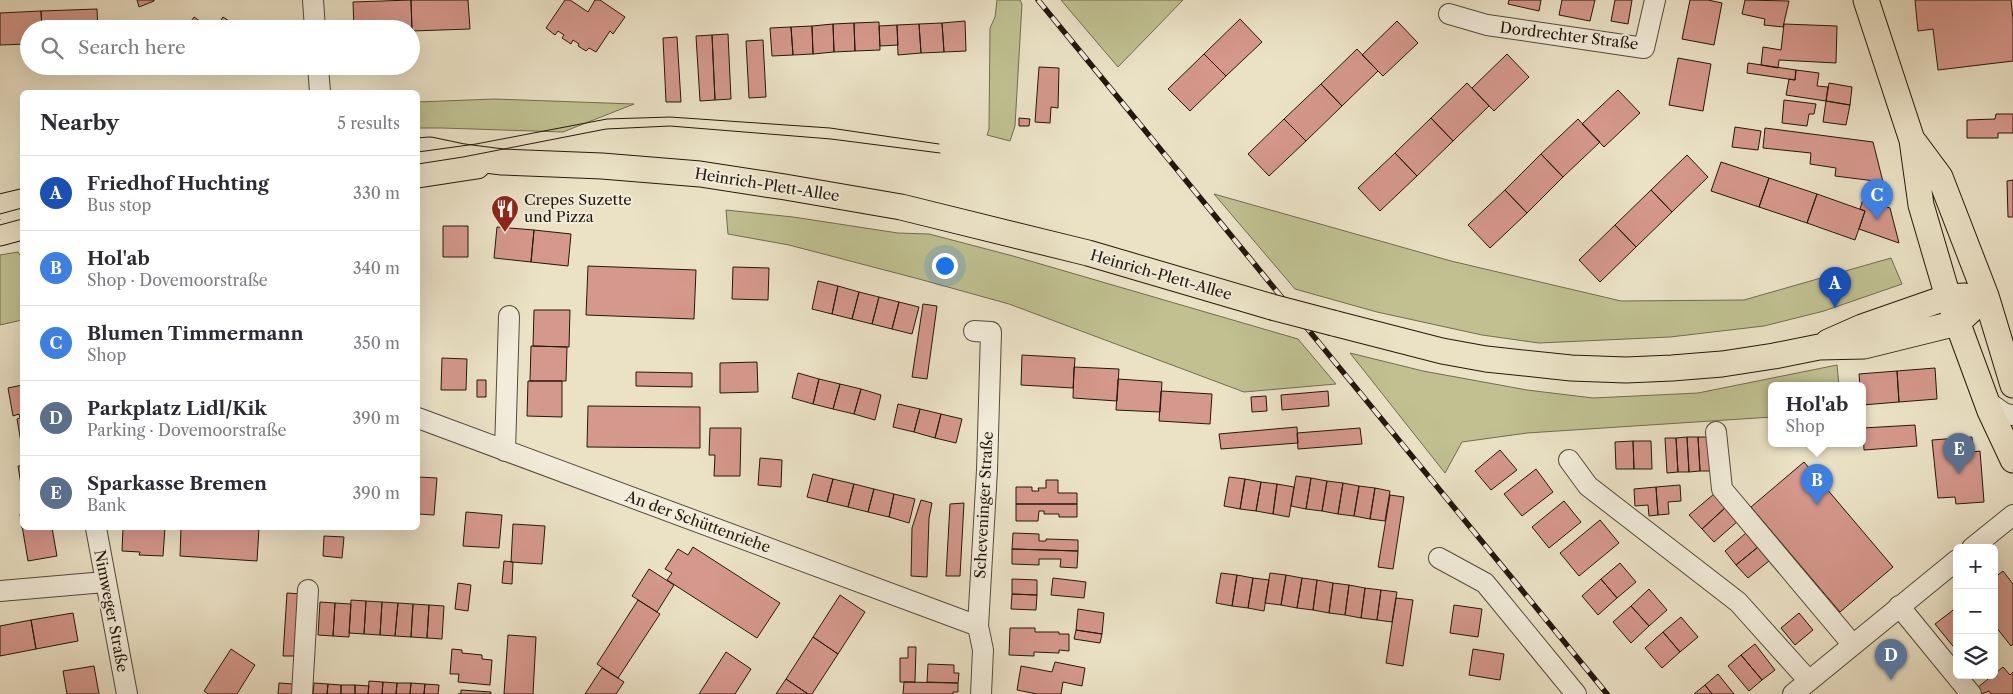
<!DOCTYPE html>
<meta charset="utf-8">
<style>
body{margin:0;font-family:"Libre Caslon Text",serif;background:#f7f7f7;color:#2b2b33}
.controls{position:absolute;right:15px;bottom:15px;display:grid;overflow:hidden;border-radius:8px;box-shadow:0 5px 20px #0002}
.controls button{width:45px;height:45px;display:grid;place-items:center;padding:0;border:0;border-bottom:1px solid #e1e1e2;background:#fff;color:#2b2b33;font:25px sans-serif}
.you{position:absolute;left:944px;top:265px;width:18px;height:18px;margin:-12px;border:4px solid #fff;border-radius:50%;background:#1a73e8;box-shadow:0 0 0 8px #1a73e833}
.badge{display:grid;place-items:center;width:32px;height:32px;border-radius:50%;background:#b45309;color:#fff;font-size:16px;font-weight:700}
.pin{position:absolute;translate:-50% -41px;filter:drop-shadow(0 1px 2px #0008)}
.pin::after{content:'';position:absolute;top:26px;width:18px;height:15px;background:inherit;clip-path:polygon(0 0,100% 0,50% 100%)}
.popup{position:absolute;left:1768px;top:382px;width:98px;height:65px;box-sizing:border-box;display:grid;place-content:center;border-radius:8px;background:#fff;filter:drop-shadow(0 1px 4px #0005);font-size:16px;white-space:nowrap;color:#7c7c81}
.popup b{font-size:19px;color:#2b2b33}
.popup::after{content:'';position:absolute;left:50%;top:100%;margin-left:-10px;border:10px solid transparent;border-top-color:#fff}
.list{margin:0;padding:0;list-style:none}
h2{display:flex;justify-content:space-between;align-items:center;height:65px;margin:0;padding:0 20px;font-size:21px}
h2 small{font-size:16px;font-weight:400;color:#7c7c81}
.list li{display:grid;grid-template-columns:32px 1fr auto;gap:15px;align-items:center;box-sizing:border-box;height:75px;padding:0 20px;border-top:1px solid #e1e1e2}
.list b{display:block;font-size:19px;white-space:nowrap}
.list p{margin:0;font-size:16px;white-space:nowrap;color:#7c7c81}
.list em{font-size:16px;font-style:normal;color:#7c7c81}
.icon{flex:none;width:28px;height:28px;fill:none;stroke:currentColor;stroke-width:2;stroke-linecap:round;stroke-linejoin:round}
.map{position:relative;flex:none;width:2013px;height:694px;overflow:hidden}
.search{position:absolute;background:#fff;box-shadow:0 5px 20px #0002;left:20px;top:20px;width:400px;height:55px;display:flex;align-items:center;gap:12px;box-sizing:border-box;padding:0 18px;border-radius:28px;color:#7c7c81;font-size:19px}
.panel{position:absolute;background:#fff;box-shadow:0 5px 20px #0002;left:20px;top:90px;width:400px;height:440px;border-radius:8px}
.map>svg:first-child{display:block}
.green{fill:#c0c090;stroke:#726c4e}
.building{fill:#d5988c;stroke:#24170b}
.lines{fill:none;stroke-linecap:round;stroke-linejoin:round}
.minor-casing{stroke:#564a3a;stroke-width:22}
.major-casing{stroke:#24170b;stroke-width:27}
.minor{stroke:#f2ecda;stroke-width:20}
.major{stroke:#ebe2c6;stroke-width:25}
.tram{stroke:#24170b;stroke-width:1}
.rail-casing{stroke:#24170b;stroke-width:5.5}
.rail{stroke:#f2ecda;stroke-width:4;stroke-dasharray:11;stroke-linecap:butt}
.major-bridge-casing{stroke:#24170b;stroke-width:27;stroke-linecap:butt}
.major-bridge{stroke:#ebe2c6;stroke-width:25}
.labels{text-anchor:middle;stroke-width:4;stroke-linejoin:round;paint-order:stroke}
.street-label{font-size:15px;fill:#24170b;stroke:#f2ecda}
.poi-label{font-size:15px;fill:#24170b;stroke:#f2ecda;text-anchor:start}
</style>
<div class="map">
<svg width="2013" height="694" viewBox="0 0 2013 694">
<rect width="100%" height="100%" fill="#ebe2c6"/>
<filter id="stains"><feTurbulence type="fractalNoise" baseFrequency=".004" numOctaves="4"/><feColorMatrix values="0 0 0 0 .2 0 0 0 0 .09 0 0 0 0 .02 0 0 0 .5 -.17"/></filter>
<radialGradient id="worn" r=".72"><stop offset=".6" stop-color="#630" stop-opacity="0"/><stop offset="1" stop-color="#630" stop-opacity=".3"/></radialGradient>
<path class="green" d="M997,0H1020L1022,4L1015,126L1010,141L987,135L989,129L990,28L995,17Z
M1061,0H1183L1118,67Z
M494,99L634,104L563,132L442,128H418V102Z
M1214,194L1451,261L1621,301L1744,300L1891,258L1902,284L1824,311L1764,326L1670,337L1539,343L1482,335L1377,312L1295,289Z
M726,210L793,217L898,233L929,234L1013,256L1298,339L1336,384L1244,392L1009,304L919,279L789,245L728,234Z
M18,252L22,258V320L0,325V255Z
M1350,353L1423,371L1527,390L1593,398L1698,393L1837,365L1839,386H1772V417L1527,433L1462,442L1445,473Z"/>
<path class="building" d="M137,0H154V1L139,7Z
M411,0L412,31L411,29H354L353,2Z
M411,0H468L470,29L412,31Z
M565,0H570L588,12L595,0H600L625,17L613,34L610,31L596,52L589,48L586,51L578,46L579,44L573,40L571,44L562,38L564,35L558,31L555,35L546,28Z
M1509,0H1541L1539,11L1508,4Z
M1562,0H1595L1590,21L1559,15Z
M1615,0H1632L1628,24L1611,21Z
M1690,0H1708L1722,3L1714,45L1682,39Z
M1745,0L1789,1L1783,27L1764,25L1765,19L1742,14Z
M1915,0H2011L2013,19V61L1938,70L1933,29L1918,31Z
M97,9L98,29H42L41,11Z
M41,11L42,29H29V44L0,45V13Z
M194,17L212,29H186Z
M223,17L241,29H215Z
M1240,19L1262,42L1226,76L1204,54Z
M965,21L966,51L944,52L942,23Z
M1397,21L1418,43L1383,76L1362,55Z
M879,22L880,50L855,51L854,23Z
M854,23L855,51L834,52L833,24Z
M942,23L944,52L921,53L919,24Z
M833,24L834,52L813,54L812,26Z
M919,24L921,53L898,55L897,25Z
M1784,24L1837,26L1836,63L1779,60L1778,68L1761,65L1763,47L1781,50Z
M897,25L898,45L880,46L879,26Z
M812,26L813,54L793,55L791,27Z
M791,27L793,55L772,56L770,28Z
M728,34L731,99L715,100L712,35Z
M712,35L715,100L700,101L696,36Z
M677,37L681,102H666L663,38Z
M763,40L766,97L749,98L746,41Z
M1357,49L1378,71L1342,106L1321,84Z
M1204,54L1226,76L1190,111L1168,89Z
M1507,54L1529,77L1494,111L1472,88Z
M1678,58L1711,64L1703,111L1669,105Z
M1748,63L1796,70L1795,80L1747,73Z
M205,66H226L222,72L216,67L213,72Z
M1039,67L1059,68L1058,108L1051,107L1050,123L1035,122Z
M1796,70L1819,73L1817,86L1828,87L1826,101L1786,95L1789,79L1795,80Z
M1467,83L1489,106L1453,141L1431,118Z
M1829,83L1852,87L1850,105L1826,101Z
M1321,84L1342,106L1306,141L1284,119Z
M1618,90L1640,113L1604,147L1582,124Z
M1784,100L1816,104L1814,114H1809L1807,126L1782,123Z
M1826,101L1850,105L1846,125L1823,122Z
M1996,114H2013V133H1998V138H1967V120L1995,119Z
M1019,118L1030,119L1029,126H1019Z
M1431,118L1453,141L1417,176L1395,153Z
M1284,119L1306,141L1269,176L1248,154Z
M1578,119L1600,142L1563,177L1541,154Z
M1735,127L1761,131L1758,150L1732,147Z
M1765,128L1873,142L1883,182L1835,176L1836,168L1810,164L1811,153L1763,148Z
M1395,153L1417,176L1380,211L1358,188Z
M1541,154L1563,177L1527,213L1505,190Z
M1687,155L1708,177L1672,212L1651,190Z
M1721,162L1769,178L1759,207L1711,191Z
M1769,178L1817,194L1807,223L1759,207Z
M2013,180V217H2008L2007,181Z
M1505,190L1527,213L1490,248L1468,225Z
M1651,190L1672,212L1636,247L1615,225Z
M1817,194L1865,211L1855,240L1807,223Z
M1863,199L1890,208L1899,243L1859,229L1865,211L1860,209Z
M1615,225L1636,247L1600,282L1579,260Z
M443,226H468V257H443Z
M497,227L534,230L531,262L494,258Z
M534,230L571,234L568,266L531,262Z
M588,266L696,270L694,319L586,315Z
M733,267L769,268L768,300L732,299Z
M818,281L838,286L832,314L812,309Z
M838,286L859,292L852,319L832,314Z
M859,292L879,297L872,324L852,319Z
M879,297L899,302L892,329L872,324Z
M899,302L919,307L912,334L892,329Z
M923,304L937,306L927,379L912,377Z
M534,310H570L569,347L533,346Z
M531,346L567,347L566,381H530Z
M1022,355L1075,358L1073,388L1021,385Z
M442,358L467,359L466,390H441Z
M757,362L758,392L720,393V363Z
M1074,367L1119,369L1117,401L1073,398Z
M1935,368L1937,399L1899,402L1897,371Z
M1897,371L1899,402L1862,405V386H1860L1859,374Z
M636,372L692,373V387L636,386Z
M798,373L819,379L813,404L792,398Z
M819,379L840,384L833,409L813,404Z
M1118,379L1162,382L1160,412L1116,410Z
M477,380H486V397H477Z
M528,381H562V417L527,416Z
M840,384L861,389L854,414L833,409Z
M22,385V418H20L19,414L13,416L8,388Z
M861,389L881,395L875,420L854,414Z
M1161,391L1212,394L1210,424L1159,421Z
M1328,391L1329,406L1282,410L1281,395Z
M1266,396L1267,411L1252,412L1251,397Z
M898,404L920,409L914,432L893,427Z
M588,406L700,407V448L587,447Z
M920,409L941,414L935,438L914,432Z
M941,414L962,419L956,443L935,438Z
M20,418H22V448L17,419Z
M1915,425L1917,446L1864,450L1863,428Z
M1297,427L1298,443L1221,449L1219,434Z
M710,428H741L740,476H714L715,455H709Z
M1360,428L1362,444L1298,449L1297,433Z
M1687,437L1689,472H1678L1676,438Z
M1687,437H1698L1700,471L1689,472Z
M1698,437H1710L1711,471H1700Z
M1972,437L1973,452L1980,451L1984,502L1956,504L1955,497L1938,498L1932,440Z
M1665,438H1676L1678,472L1667,473Z
M1633,441H1651L1652,469H1634Z
M1633,441L1634,469H1616L1615,442Z
M1500,450L1517,470L1491,490L1475,471Z
M760,458L782,460L781,487L758,485Z
M1804,462L1893,567L1840,612L1751,507Z
M18,466H22V491Z
M1536,469L1553,492L1522,516L1504,494Z
M813,474L833,479L827,502L807,497Z
M1296,476L1311,478L1306,509L1291,506Z
M418,477L437,478L434,515L418,514Z
M1229,477L1245,479L1240,509L1224,506Z
M1311,478L1327,481L1322,511L1306,509Z
M833,479L854,484L848,507L827,502Z
M1245,479L1261,482L1256,511L1240,509Z
M1046,480H1058V493H1077V504H1016V487H1032V491H1039L1038,488H1046Z
M1327,481L1343,483L1338,514L1322,511Z
M1261,482L1277,484L1273,514L1256,511Z
M1343,483L1359,486L1354,516L1338,514Z
M854,484L874,489L868,512L848,507Z
M1277,484L1294,487L1289,517L1273,514Z
M1680,485L1681,501L1668,502L1669,514L1658,515L1656,487Z
M1359,486L1375,488L1370,519L1354,516Z
M1656,487L1658,515L1649,516L1648,505L1635,506L1634,489Z
M1375,488L1390,491L1385,521L1370,519Z
M874,489L894,494L889,517L868,512Z
M894,494L915,499L909,523L889,517Z
M1714,494L1726,507L1702,529L1689,515Z
M1390,495L1404,497L1393,569L1378,567Z
M921,500L932,503L929,518L927,577L911,576L912,528Z
M1564,501L1581,522L1549,548L1532,527Z
M964,503L960,576H946L950,504Z
M1016,504H1077V517H1059V514H1044V511H1039L1038,521H1016Z
M1726,507L1738,521L1714,542L1702,529Z
M466,512L502,515L499,548L463,546Z
M20,514H22V528H52L57,556L28,561Z
M1600,520L1619,543L1579,576L1560,553Z
M513,524L545,526L542,564L511,562Z
M123,528H165L163,556L139,555L140,552L122,551Z
M181,528H259L257,561L180,556Z
M1013,533L1039,534V541H1046V539L1078,540V551L1012,549Z
M1746,533L1758,547L1736,565L1725,551Z
M324,536L344,537L342,558L323,556Z
M693,547L780,603L757,638L667,580L672,573L665,569L678,549L688,555Z
M1758,547L1769,561L1748,578L1736,565Z
M1012,549L1078,551L1077,568L1060,567L1061,559H1039V565L1012,564Z
M504,561L513,562L512,584L502,583Z
M1620,563L1636,582L1617,598L1601,579Z
M649,569L674,585L657,612L632,596Z
M2003,571L2013,584V644L2011,646L1996,627L1994,629V578Z
M1221,573L1237,575L1232,606L1216,603Z
M1270,573L1286,575L1281,605L1265,603Z
M1237,575L1253,578L1248,608L1232,606Z
M1286,575L1302,578L1297,608L1281,605Z
M1053,578L1086,582L1084,598L1051,595Z
M1253,578L1269,580L1264,611L1248,608Z
M1302,578L1317,580L1313,610L1297,608Z
M1012,579L1037,580V595L1012,594Z
M1601,579L1617,598L1598,615L1582,596Z
M1317,580L1333,583L1329,613L1313,610Z
M458,583L471,585L468,611L455,609Z
M1333,583L1349,585L1345,615L1329,613Z
M1349,585L1365,588L1361,618L1345,615Z
M1365,588L1381,590L1377,620L1361,618Z
M1649,589L1667,610L1649,626L1631,606Z
M1381,590L1397,592L1392,622L1377,620Z
M287,593L302,594L297,656H283Z
M1012,594L1037,595L1036,610L1011,609Z
M840,595L865,612L838,654L813,637Z
M1396,598L1413,600L1403,666L1386,663Z
M351,600L366,601L364,634L349,633Z
M638,600L660,614L618,678L597,664Z
M366,601L382,602L380,635L364,634Z
M320,602L335,603L333,636L318,635Z
M382,602L398,603L395,636L380,635Z
M335,603L351,604L349,637L333,636Z
M398,603L413,604L411,637L395,636Z
M413,604L429,605L427,638L411,637Z
M429,605L444,606L442,639L427,638Z
M1454,605L1482,609L1478,637L1450,633Z
M1631,606L1649,626L1631,643L1613,622Z
M1957,607V651L1935,624Z
M1078,609L1104,613L1102,634L1076,630Z
M73,613L78,641L36,649L31,620Z
M1799,613L1813,630L1795,645L1781,628Z
M1681,617L1698,637L1680,652L1663,632Z
M31,620L36,649L0,656V626Z
M1010,628H1035V632H1059V634H1069V651L1059,650V653L1034,652V656L1009,655Z
M1076,630L1102,634L1100,643L1074,639Z
M1663,632L1680,652L1662,668L1645,648Z
M508,635L536,637L533,694H504Z
M813,637L838,654L812,694H808L786,679Z
M1755,644L1775,670L1762,680L1741,655Z
M908,647H916L915,682H900V658H908Z
M231,649L255,665L237,694H208L204,691Z
M452,649L462,650V653L482,655V659L492,660L490,685L458,682L459,674H450Z
M1473,649L1504,654L1500,680L1469,675Z
M726,652L751,669L735,694H699Z
M1741,655L1762,680L1749,691L1728,666Z
M1055,662L1085,668L1082,686L1063,682L1061,694H1037L1017,690L1021,666L1052,672Z
M928,664L954,665V673H959L958,683L927,682Z
M94,666L99,694H67L63,671Z
M2003,667L2010,675L2013,672V694H1991L1989,691L1982,694L1977,688Z
M602,668L624,682L616,694H585Z
M1718,674L1734,694H1712L1705,685Z
M786,679L808,694H776Z
M369,681L383,682L382,694H368Z
M383,682L397,683L396,694H382Z
M904,682L958,683V692H953V694H903Z
M279,683L294,684L293,694H278Z
M314,683L328,684L327,694H313Z
M397,683H411L410,694H396Z
M411,683L425,684L424,694H410Z
M328,684L341,685V694H327Z
M425,684L439,685L438,694H424Z
M341,685H355V694H341Z
M355,685L369,686L368,694H355Z
M1705,685L1712,694H1694Z
M461,690L491,692V694H458H461Z"/>
<g class="lines">
<defs>
<path id="minor" d="M313,0L315,29
M1449,14L1487,25L1644,48L1655,0
M318,66L320,92
M974,331L991,332L987,470L978,626L983,650L981,694
M1985,400L2005,414L2013,415
M418,418L978,626
M1716,432L1722,489L1853,645
M505,451L509,316
M1569,460L1588,486L1738,602L1809,681
M96,528L127,694
M1972,548L2013,515
M1439,558L1485,583L1576,694
M0,591L105,582
M1899,606L1971,694
M302,694L308,590
M1793,694L1957,560"/>
<path id="major" d="M1866,0L1912,140L1921,205L1948,297L1990,411L2013,460
M1914,142L1940,177L1986,296L2013,385
M418,151L430,150L463,157L502,162L602,166L700,174L785,187L901,207L1088,253L1272,307
M418,175L477,166
M0,207L22,202
M0,233L22,227
M1333,323L1442,351L1486,359L1571,368L1626,370L1672,368L1722,364L1774,356L1819,347L1864,346L1957,323L1986,296
M1828,342L1862,327L1948,297L1965,296"/>
</defs>
<use href="#minor" class="minor-casing"/>
<use href="#major" class="major-casing"/>
<use href="#minor" class="minor"/>
<use href="#major" class="major"/>
<path class="tram" d="M418,152L476,144L607,119L670,117L830,128L939,144
M418,164L463,157L606,129L670,126L831,139L940,153
M0,214L22,208
M0,225L22,219"/>
<defs>
<path id="rail" d="M1038,0L1607,694"/>
</defs>
<use href="#rail" class="rail-casing"/>
<use href="#rail" class="rail"/>
<defs>
<path id="major-bridge" d="M1272,307L1333,323"/>
</defs>
<use href="#major-bridge" class="major-bridge-casing"/>
<use href="#major-bridge" class="major-bridge"/>
</g>
<defs>
<symbol id="restaurant-pin" viewBox="-11 -11 22 30"><path d="M0 17L-7.5 6A9.5 9.5 0 1 1 7.5 6Z" fill="#8f2418" stroke="#f2ecda"/><path d="M-5-6h1v4h1v-4h1v4h1v-4h1v5L-1.5 .5V6h-2V.5L-5-1ZM5-6V6H3V1.5H1.5Q1.5-4 5-6Z" fill="#fff"/></symbol>
</defs>
<g fill-rule="evenodd">
<use href="#restaurant-pin" x="489" y="193" width="32" height="43"/>
</g>
<g class="labels">
<g class="street-label">
<text transform="translate(1569 36) rotate(7)" y="5">Dordrechter Straße</text>
<text transform="translate(767 185) rotate(9)" y="5">Heinrich-Plett-Allee</text>
<text transform="translate(1161 275) rotate(16)" y="5">Heinrich-Plett-Allee</text>
<text transform="translate(984 505) rotate(-87)" y="5">Scheveninger Straße</text>
<text transform="translate(698 522) rotate(20)" y="5">An der Schüttenriehe</text>
<text transform="translate(111 611) rotate(79)" y="5">Nimweger Straße</text>
</g>
<g class="poi-label">
<text x="524" y="205">Crepes Suzette<tspan x="524" dy="17">und Pizza</tspan></text>
</g>
</g>
<rect width="100%" height="100%" filter="url(#stains)"/>
<rect width="100%" height="100%" fill="url(#worn)"/>
</svg>
<div class="controls">
<button>+</button>
<button>−</button>
<button><svg class="icon" aria-label="layers" viewBox="0 0 24 24"><path d="M12 4l9 5-9 5-9-5zM3 14l9 5 9-5"/></svg></button>
</div>
<div class="you"></div>
<div class="pin badge" style="left:1835px;top:308px;background:#1a4fb4">A</div>
<div class="pin badge" style="left:1817px;top:505px;background:#3f7fe0">B</div>
<div class="popup"><b>Hol'ab</b>Shop</div>
<div class="pin badge" style="left:1877px;top:220px;background:#3f7fe0">C</div>
<div class="pin badge" style="left:1891px;top:680px;background:#5c6f8a">D</div>
<div class="pin badge" style="left:1959px;top:474px;background:#5c6f8a">E</div>
<div class="search"><svg class="icon" aria-label="search" viewBox="0 0 24 24"><circle cx="10" cy="10" r="6"/><path d="M15 15l6 6"/></svg>Search here</div>
<section class="panel">
<h2>Nearby<small>5 results</small></h2>
<ul class="list">
<li><span class="badge" style="background:#1a4fb4">A</span><div><b>Friedhof Huchting</b><p>Bus stop</p></div><em>330 m</em></li>
<li><span class="badge" style="background:#3f7fe0">B</span><div><b>Hol'ab</b><p>Shop · Dovemoorstraße</p></div><em>340 m</em></li>
<li><span class="badge" style="background:#3f7fe0">C</span><div><b>Blumen Timmermann</b><p>Shop</p></div><em>350 m</em></li>
<li><span class="badge" style="background:#5c6f8a">D</span><div><b>Parkplatz Lidl/Kik</b><p>Parking · Dovemoorstraße</p></div><em>390 m</em></li>
<li><span class="badge" style="background:#5c6f8a">E</span><div><b>Sparkasse Bremen</b><p>Bank</p></div><em>390 m</em></li>
</ul>
</section>
</div>
